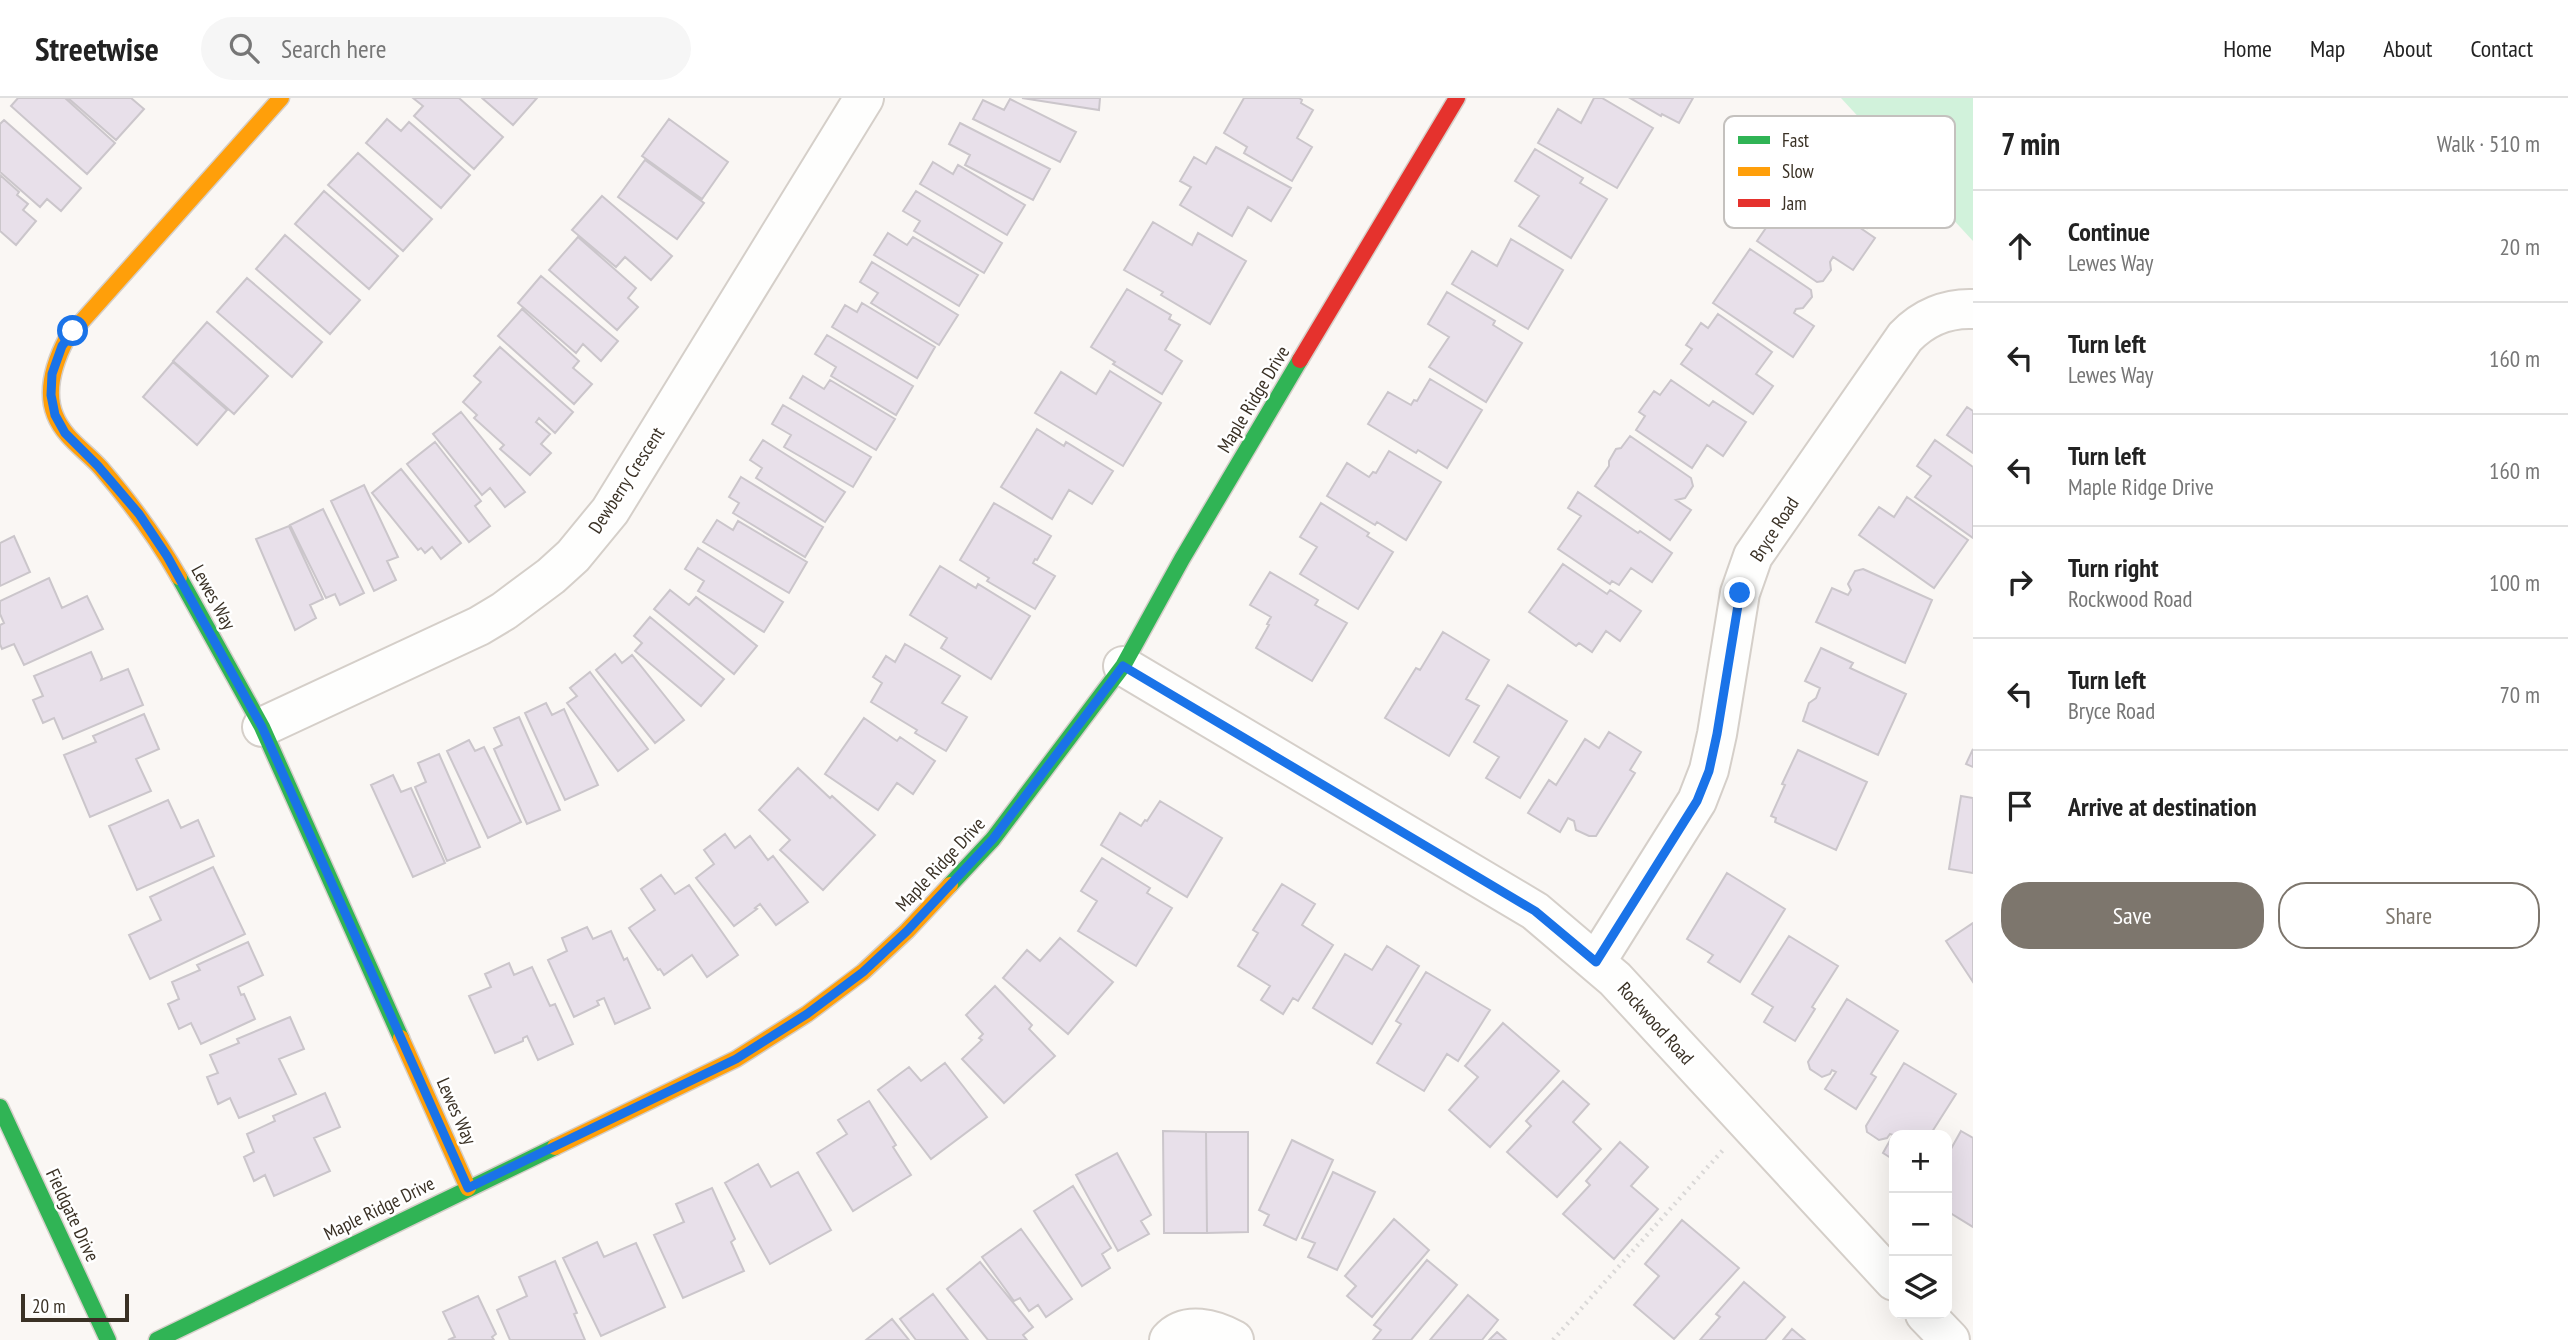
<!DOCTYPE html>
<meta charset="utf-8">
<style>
body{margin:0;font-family:"PT Sans Narrow",sans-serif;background:#f6f6f6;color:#222}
.controls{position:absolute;right:21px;bottom:21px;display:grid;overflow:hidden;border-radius:14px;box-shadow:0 7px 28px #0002}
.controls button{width:63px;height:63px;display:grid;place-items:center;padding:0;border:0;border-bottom:2px solid #e0e0e0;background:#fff;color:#222;font:35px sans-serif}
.scale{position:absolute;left:21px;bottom:18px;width:108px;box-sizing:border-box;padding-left:7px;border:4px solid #3a3125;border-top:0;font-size:19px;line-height:24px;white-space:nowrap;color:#3a3125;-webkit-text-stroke:5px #fff;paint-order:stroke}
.stop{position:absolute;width:21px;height:21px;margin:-16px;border:5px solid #1a73e8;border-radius:50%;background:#fff}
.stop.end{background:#1a73e8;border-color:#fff;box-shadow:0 2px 7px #0008}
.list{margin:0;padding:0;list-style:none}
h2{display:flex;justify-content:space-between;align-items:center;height:91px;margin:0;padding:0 28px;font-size:30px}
h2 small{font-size:23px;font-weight:400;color:#767676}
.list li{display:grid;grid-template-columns:46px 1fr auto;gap:21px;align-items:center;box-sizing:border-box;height:112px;padding:0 28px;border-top:2px solid #e0e0e0}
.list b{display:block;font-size:26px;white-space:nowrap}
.list p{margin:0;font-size:23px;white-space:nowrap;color:#767676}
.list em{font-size:23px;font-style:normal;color:#767676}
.actions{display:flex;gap:14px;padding:21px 28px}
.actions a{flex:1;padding:16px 0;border:2px solid #7d766d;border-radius:28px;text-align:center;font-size:24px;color:#7d766d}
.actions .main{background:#7d766d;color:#fff}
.icon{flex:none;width:38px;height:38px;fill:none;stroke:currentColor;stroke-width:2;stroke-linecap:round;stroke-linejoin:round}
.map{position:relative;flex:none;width:1973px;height:1242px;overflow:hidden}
header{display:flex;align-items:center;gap:42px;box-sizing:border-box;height:98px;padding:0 35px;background:#fff;border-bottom:2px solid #e0e0e0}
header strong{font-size:33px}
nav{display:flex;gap:38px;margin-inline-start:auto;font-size:24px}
.search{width:490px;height:63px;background:#f6f6f6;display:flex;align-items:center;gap:18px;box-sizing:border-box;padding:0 24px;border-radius:38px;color:#767676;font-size:26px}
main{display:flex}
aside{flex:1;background:#fff}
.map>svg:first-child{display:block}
.green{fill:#d1f2db}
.building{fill:#e8e0ea;stroke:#cbc6cb;stroke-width:2}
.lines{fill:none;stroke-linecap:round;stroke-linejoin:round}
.street-casing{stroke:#d5cfc9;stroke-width:42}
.fast-casing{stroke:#d5cfc9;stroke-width:19}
.slow-casing{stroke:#d5cfc9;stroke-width:19}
.jam-casing{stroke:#d5cfc9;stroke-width:19}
.path{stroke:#dad8d7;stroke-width:4.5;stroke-dasharray:2 5;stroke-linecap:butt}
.street{stroke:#fefefd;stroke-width:38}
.fast{stroke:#30b455;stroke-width:16}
.slow{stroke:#ff9f0a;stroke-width:16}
.jam{stroke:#e5322d;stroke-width:16}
.route{stroke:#1a73e8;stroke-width:9}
.labels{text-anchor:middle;stroke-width:5;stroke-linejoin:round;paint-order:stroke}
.street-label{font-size:19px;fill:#3a3125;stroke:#fff}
.key{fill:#fff;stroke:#c4c1be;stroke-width:2}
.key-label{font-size:19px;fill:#3a3125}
</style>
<header>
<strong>Streetwise</strong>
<div class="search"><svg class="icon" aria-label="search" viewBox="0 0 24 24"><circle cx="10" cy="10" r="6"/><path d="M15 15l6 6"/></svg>Search here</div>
<nav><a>Home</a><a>Map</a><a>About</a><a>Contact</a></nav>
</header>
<main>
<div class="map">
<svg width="1973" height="1242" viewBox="0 0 1973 1242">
<rect width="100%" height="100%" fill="#faf7f4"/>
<path class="green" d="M1841,0H1973V143Z"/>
<path class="building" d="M18,0H65L115,45L87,76L11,8Z
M68,0H131L144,11L116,42Z
M413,0H459L503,39L474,71L414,18L423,8Z
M482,0H537L513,27Z
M1022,0H1100L1099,12Z
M1244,0H1299L1302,2L1301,5L1313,12L1297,40L1312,49L1292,83L1244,55L1247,49L1224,35Z
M1594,0H1602L1653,30L1617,90L1538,45L1558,11L1581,25Z
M1630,0H1693L1679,25L1662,16L1661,18Z
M1010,1L1076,34L1060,64L973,21L983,2L1004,12Z
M1840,20L1896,68L1897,76L1888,86L1879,90L1892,101L1867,130L1838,104L1841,100L1800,65Z
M387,21L401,33L409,24L470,77L441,110L366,45Z
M669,21L728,64L702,101L642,58Z
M4,22L81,90L61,113L47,101L40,109L0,74V26Z
M960,25L1050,71L1033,102L965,67L970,57L949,46Z
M1216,49L1291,90L1271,123L1248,109L1232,138L1180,107L1191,89L1180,83L1194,59L1206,66Z
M1535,51L1583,80L1580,85L1607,101L1571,160L1519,128L1539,98L1515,83Z
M358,55L432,121L403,153L328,87Z
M645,62L704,105L677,141L618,99Z
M933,64L953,76L958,67L1025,107L1007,137L920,86Z
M0,77L19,94L17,97L28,106L23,112L36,123L16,147L0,133Z
M1794,89L1823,109L1825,106L1875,140L1853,172L1833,159L1830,164L1831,172L1823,183L1817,184L1757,143Z
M324,93L398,158L369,191L295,126Z
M916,93L1002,145L984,175L914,133L920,123L903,113Z
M602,98L672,158L651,182L625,159L616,169L572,132Z
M1153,124L1192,147L1198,135L1246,163L1210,226L1161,197L1163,194L1124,172Z
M888,135L907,147L913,139L978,177L959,208L874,157Z
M285,137L360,202L330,236L256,171Z
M578,139L636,190L628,200L638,209L617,232L549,172Z
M1511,141L1563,172L1528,231L1452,186L1472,153L1497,168Z
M1750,151L1811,192L1812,199L1803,210L1796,211L1794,215L1814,228L1793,259L1713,205Z
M872,164L958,217L939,247L871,205L878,195L860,184Z
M541,178L618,243L601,263L583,246L576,255L518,205Z
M247,180L322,244L292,279L217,214Z
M1127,191L1171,217L1169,221L1180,227L1165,252L1182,263L1162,296L1113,266L1115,264L1091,249Z
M1447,194L1495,223L1493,227L1522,245L1486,304L1429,269L1449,239L1428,226Z
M862,205L935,249L917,280L832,229L845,207L857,214Z
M522,211L579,263L573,270L592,286L574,306L498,238Z
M1718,216L1772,254L1756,276L1773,288L1753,316L1681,266L1692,251L1686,247L1701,225L1708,230Z
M207,224L268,278L234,316L173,263Z
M827,237L913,288L896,317L831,278L836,269L815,256Z
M500,249L573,314L555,335L539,320L536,324L550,336L541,346L551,355L530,377L500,351L504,347L474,320L477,317L463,304L481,284L474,278Z
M173,264L227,312L197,347L143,299Z
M1110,273L1161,305L1123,368L1035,315L1061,274L1096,296Z
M803,278L824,291L830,282L895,321L876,352L790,300Z
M1430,281L1482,312L1447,370L1418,352L1416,355L1368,326L1388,294L1411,307L1414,302L1417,303Z
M1671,282L1709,308L1713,303L1746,324L1723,358L1707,347L1692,370L1636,332L1645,318L1639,314L1654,293L1660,297Z
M783,307L871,359L853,389L784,349L791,337L772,326Z
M1967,309L1973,313V355L1947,337Z
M461,314L525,394L505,409L490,390L482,397L433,336Z
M1037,331L1064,348L1066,344L1113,373L1092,406L1069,392L1052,421L1001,389Z
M1630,338L1691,380L1693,388L1685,400L1676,402L1691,412L1670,442L1595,388L1609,368V363L1616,351L1621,350Z
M763,342L845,394L825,424L756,380L762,370L750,362Z
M1935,342L1973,369V440L1915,399L1931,378L1917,368Z
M435,344L481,403L475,408L490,428L469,444L407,366Z
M1389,353L1441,384L1406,442L1377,424L1375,427L1327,398L1347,365L1369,379L1373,374L1376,375Z
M401,371L461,445L441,461L432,449L425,455L421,450L418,452L372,395Z
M741,379L823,429L805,459L733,415L739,405L729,399Z
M364,387L398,459L387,463L396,482L374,493L331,403Z
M1578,394L1638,435L1640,433L1672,455L1652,484L1631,470L1619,487L1612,483L1610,486L1558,451L1581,418L1568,410Z
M1907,399L1968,442L1934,490L1859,437L1879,409L1894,419Z
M994,405L1051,438L1037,462L1035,461L1033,465L1055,478L1035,511L987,483L989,480L960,462Z
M1321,405L1369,435L1367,438L1393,454L1358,511L1300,476L1317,449L1300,439Z
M323,411L364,495L340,507L335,496L326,500L290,427Z
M717,422L733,432L738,423L807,464L789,495L703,444Z
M289,428L323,501L310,507L316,520L295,532L256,441Z
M14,438L30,474L0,488V445Z
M698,450L783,504L764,534L698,493L704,483L685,471Z
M1563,466L1607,496L1610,492L1641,513L1620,543L1606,533L1592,554L1579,545L1576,548L1529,514Z
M940,468L976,490L978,486L1030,518L991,581L941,550L947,540L910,517Z
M1863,471L1932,502L1905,565L1816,524L1832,490L1848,497L1851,492L1848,486L1855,473Z
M1270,474L1318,502L1315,507L1347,525L1312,583L1256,550L1269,527L1267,526L1271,519L1250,507Z
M49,480L62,510L87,498L103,531L24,567L14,546L2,551L0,546V527L4,525L0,516V503Z
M670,492L689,507L696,499L757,548L734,576L654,511Z
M650,519L724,581L701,608L635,553L642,545L634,538Z
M1443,534L1489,562L1466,601L1479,608L1449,658L1385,620L1416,570L1420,572Z
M905,546L960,578L942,605L967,619L946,653L915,635L917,632L871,604L882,585L873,579L886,558L895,564Z
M1821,550L1853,565L1850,570L1906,596L1878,657L1803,623L1809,605L1816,600L1820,590L1805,583Z
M91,554L102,579L101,582L128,571L143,607L63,641L54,620L43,625L33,602L43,598L34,578Z
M615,556L622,565L632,557L684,622L655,645L596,572Z
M590,574L648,651L618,673L567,605L577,598L570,590Z
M1508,587L1567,623L1520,700L1486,680L1499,659L1474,644Z
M546,605L552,617L564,611L598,687L565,702L525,615Z
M144,616L159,651L136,661L151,693L90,719L64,657L96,644L93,638Z
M519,619L560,712L527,726L494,651L502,647L494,630Z
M864,620L897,643L900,639L935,663L913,696L897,685L878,712L825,676Z
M1609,634L1641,654L1630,672L1635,675L1596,738H1589L1576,732L1574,723L1568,720L1560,734L1528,715L1549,682L1556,687L1585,641L1599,650Z
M469,642L475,653L484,649L521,724L488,740L447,653Z
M1973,651V669L1966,666Z
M1798,652L1867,684L1836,752L1775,724L1776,720L1771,718L1785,687L1782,686Z
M439,656L480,749L447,763L415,689L426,684L418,665Z
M798,670L830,700L832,698L875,737L823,792L780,752L790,742L759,712Z
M393,677L401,694L411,690L445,765L413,779L371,687Z
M1961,698L1973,700V775L1949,771Z
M168,702L181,730L198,722L214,758L137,792L109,728Z
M1160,703L1222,740L1187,799L1101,747L1120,715L1141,728L1145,722L1147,723Z
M725,736L735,750L750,738L768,762L773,758L808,804L776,827L760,806L755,810L757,811L734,828L696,780L714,766L704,752Z
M1102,760L1150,790L1147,795L1172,810L1136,868L1078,833L1097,803L1081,793Z
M213,769L245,836L150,881L129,837L161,822L150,799Z
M1727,775L1785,811L1740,884L1708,864L1713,857L1687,841Z
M661,777L675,796L689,787L738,857L707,879L692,857L664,877L660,871L658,872L629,830L655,812L641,791Z
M1282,786L1315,806L1302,827L1333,847L1298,903L1293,900L1283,916L1261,902L1270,888L1238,868L1258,835L1253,832Z
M1973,825V884L1946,843Z
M587,829L593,841L611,833L624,862L627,860L650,910L615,926L604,900L597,903L599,907L574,919L548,862L567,853L562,840Z
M1789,838L1838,868L1812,909L1815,911L1795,943L1764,924L1773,909L1752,896Z
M1060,840L1113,884L1068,936L1003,880L1027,852L1040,863Z
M248,844L263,877L238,889L241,897L244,896L255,921L201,946L191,925L179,931L168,906L179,901L172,884L200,872L197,867Z
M1387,848L1419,868L1372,946L1313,910L1345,856L1372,872Z
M509,865L514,877L532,869L550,908L555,906L573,946L538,962L527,938L523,940V943L495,955L469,898L491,889L485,876Z
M1426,874L1490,912L1458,963L1447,956L1424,993L1377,965L1401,926L1396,923Z
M995,888L1032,927L1029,931L1055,958L1004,1005L962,961L982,942L979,940L983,936L966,917Z
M1847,901L1898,933L1871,976L1876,979L1856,1011L1825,991L1836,974L1832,972L1830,976L1822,979L1810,971L1808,964Z
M290,919L304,951L279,961L296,996L239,1020L230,1000L218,1006L207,979L218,975L210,957L239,945L237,941Z
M1503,925L1559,973L1490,1049L1449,1012L1478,979L1465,968Z
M945,965L987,1019L931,1061L878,992L909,969L921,983Z
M1904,965L1956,996L1930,1037H1894V1062L1883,1055L1893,1037L1890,1036L1887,1040L1879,1042L1867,1034L1866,1028Z
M1563,983L1589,1006L1573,1024L1601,1051L1557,1099L1507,1054L1531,1028L1526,1023Z
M325,995L340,1029L314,1040L330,1073L274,1098L265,1077L254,1083L244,1059L254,1054L247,1036L275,1023L273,1018Z
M869,1003L896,1047L893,1049L911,1077L853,1113L817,1055L847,1036L838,1022Z
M1163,1033L1206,1034L1207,1135H1164Z
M1961,1033L1973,1040V1129L1947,1113V1108L1951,1101L1947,1098V1058Z
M1206,1034H1248V1134L1207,1135Z
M1292,1042L1333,1062L1296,1142L1264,1127L1269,1117L1259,1112Z
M1620,1044L1648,1069L1631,1088L1658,1111L1614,1161L1563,1116L1590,1087L1586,1083Z
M1117,1055L1151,1117L1141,1123L1149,1136L1118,1153L1076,1077Z
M758,1066L771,1089L798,1074L831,1132L770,1166L725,1085Z
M1333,1074L1375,1094L1337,1172L1308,1159L1315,1145L1302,1140Z
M1073,1088L1111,1150L1102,1156L1110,1170L1082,1188L1034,1113Z
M712,1090L735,1141L731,1144L744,1173L683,1200L654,1137L684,1124L676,1106Z
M1394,1121L1429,1152L1372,1219L1347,1198L1356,1188L1345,1178Z
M1682,1122L1739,1170L1674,1241L1634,1207L1659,1178L1645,1166Z
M1021,1131L1072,1201L1046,1219L1038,1207L1029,1213L1020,1200L1014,1203L982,1159Z
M597,1144L604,1159L636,1145L665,1209L601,1238L563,1160Z
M1427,1162L1457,1187L1411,1242H1373L1381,1232L1374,1227Z
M555,1163L577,1215L574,1216L585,1242H510L497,1212L527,1198L519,1179Z
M980,1164L1033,1229L1023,1237L1027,1242H988L947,1191Z
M1744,1184L1785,1219L1765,1242H1700L1720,1219L1716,1216Z
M933,1196L968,1242H916L900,1221Z
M1468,1197L1498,1222L1482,1242H1430Z
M478,1198L496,1236L492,1239L494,1242H448L455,1239L443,1214Z
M892,1221L909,1242H866Z
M1792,1231L1805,1242H1783Z
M1497,1234L1506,1242H1489Z"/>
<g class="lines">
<defs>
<path id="street" d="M1123,568L1535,813L1615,881L1894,1183
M262,629L479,528L504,513L551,478L573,458L610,413L864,0
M1596,864L1697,703L1709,672L1717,636L1740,495L1753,458L1905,239C1923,220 1947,210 1973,211
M1925,1216L1950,1242
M1169,1242C1186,1223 1214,1231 1234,1242"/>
<path id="fast" d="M179,479L262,629L401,940
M950,787L993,741L1123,568L1182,461L1300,262
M0,1009L108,1242
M157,1242L555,1049"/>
<path id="slow" d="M179,479C157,440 130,404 101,370C86,353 64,340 55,317C45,292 55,263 67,240L281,0
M401,940L468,1090
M555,1049L736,961L807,916L863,874L907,833L950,787"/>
<path id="jam" d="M1300,262L1457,0"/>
</defs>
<use href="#street" class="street-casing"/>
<use href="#fast" class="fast-casing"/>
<use href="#slow" class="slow-casing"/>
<use href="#jam" class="jam-casing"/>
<path class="path" d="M1553,1242L1723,1052"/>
<use href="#street" class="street"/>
<use href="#fast" class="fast"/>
<use href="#slow" class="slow"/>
<use href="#jam" class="jam"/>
</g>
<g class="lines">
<path class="route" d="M73,233L62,248L52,276L51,297L55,317L65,335L98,368L139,416L167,458L262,629L468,1090L736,961L807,916L863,874L907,833L993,741L1123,568L1535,813L1596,864L1697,703L1709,673L1717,636L1740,495"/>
</g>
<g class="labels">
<g class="street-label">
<text transform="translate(1253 301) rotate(-59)" y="7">Maple Ridge Drive</text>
<text transform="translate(626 382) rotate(-57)" y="7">Dewberry Crescent</text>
<text transform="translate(1774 431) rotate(-57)" y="7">Bryce Road</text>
<text transform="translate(214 499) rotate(61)" y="7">Lewes Way</text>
<text transform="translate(940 766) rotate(-47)" y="7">Maple Ridge Drive</text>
<text transform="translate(1656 925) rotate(48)" y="7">Rockwood Road</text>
<text transform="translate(457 1013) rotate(66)" y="7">Lewes Way</text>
<text transform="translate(379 1110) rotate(-26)" y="7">Maple Ridge Drive</text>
<text transform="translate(73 1117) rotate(65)" y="7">Fieldgate Drive</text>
</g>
</g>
<rect x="1724" y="18" width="231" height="112" rx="10" class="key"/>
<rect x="1738" y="38" width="32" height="8" fill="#30b455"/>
<rect x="1738" y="69" width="32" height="9" fill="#ff9f0a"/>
<rect x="1738" y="101" width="32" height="8" fill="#e5322d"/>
<g class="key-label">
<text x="1782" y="49">Fast</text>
<text x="1782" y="80">Slow</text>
<text x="1782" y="112">Jam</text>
</g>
</svg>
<div class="controls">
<button>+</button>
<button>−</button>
<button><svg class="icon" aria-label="layers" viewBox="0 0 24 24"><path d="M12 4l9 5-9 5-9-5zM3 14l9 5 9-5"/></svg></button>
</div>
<div class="scale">20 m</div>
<div class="stop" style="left:73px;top:233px"></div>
<div class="stop end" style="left:1740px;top:495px"></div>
</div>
<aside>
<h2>7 min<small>Walk · 510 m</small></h2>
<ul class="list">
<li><svg class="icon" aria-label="ahead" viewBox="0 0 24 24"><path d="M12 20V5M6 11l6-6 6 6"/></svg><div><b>Continue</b><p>Lewes Way</p></div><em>20 m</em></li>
<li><svg class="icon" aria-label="left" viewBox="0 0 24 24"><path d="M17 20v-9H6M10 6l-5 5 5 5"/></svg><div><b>Turn left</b><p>Lewes Way</p></div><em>160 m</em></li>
<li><svg class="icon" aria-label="left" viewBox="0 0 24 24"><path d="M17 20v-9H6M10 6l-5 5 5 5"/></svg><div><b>Turn left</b><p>Maple Ridge Drive</p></div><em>160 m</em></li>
<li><svg class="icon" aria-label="right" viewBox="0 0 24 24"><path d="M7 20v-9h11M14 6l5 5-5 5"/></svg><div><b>Turn right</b><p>Rockwood Road</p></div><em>100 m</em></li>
<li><svg class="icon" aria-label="left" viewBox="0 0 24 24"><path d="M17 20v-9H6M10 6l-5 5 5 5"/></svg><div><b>Turn left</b><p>Bryce Road</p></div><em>70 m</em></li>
<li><svg class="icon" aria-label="arrive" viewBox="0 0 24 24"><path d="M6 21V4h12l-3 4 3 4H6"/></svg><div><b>Arrive at destination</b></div></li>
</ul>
<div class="actions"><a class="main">Save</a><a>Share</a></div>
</aside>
</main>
